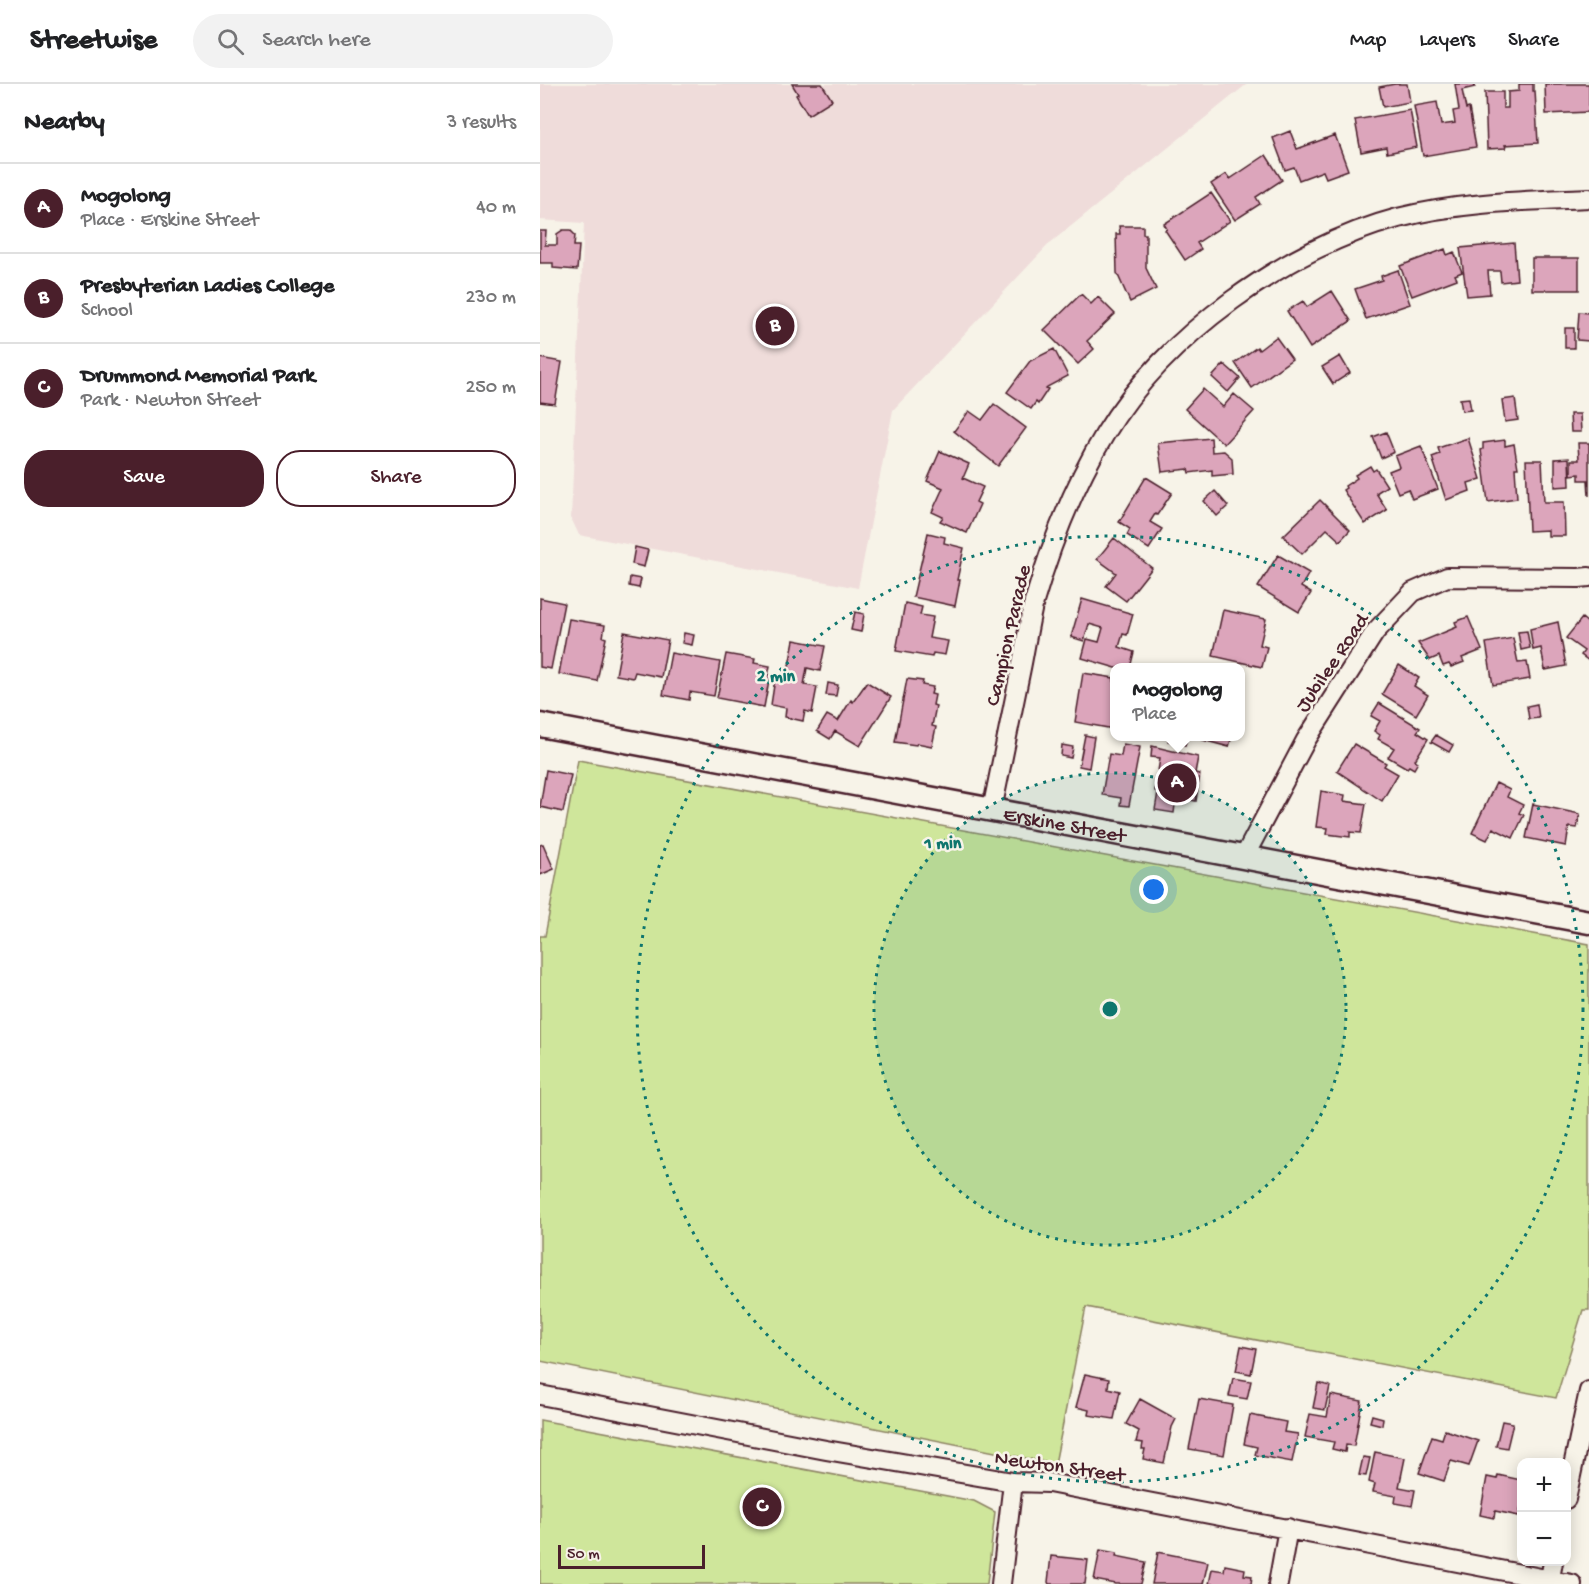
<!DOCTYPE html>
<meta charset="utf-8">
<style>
body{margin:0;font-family:"Gochi Hand",sans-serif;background:#f2f2f2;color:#202124}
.controls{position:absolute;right:18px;bottom:18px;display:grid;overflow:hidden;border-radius:12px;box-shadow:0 3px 15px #0003}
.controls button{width:54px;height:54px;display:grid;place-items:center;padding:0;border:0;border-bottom:2px solid #e0e0e0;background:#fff;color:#202124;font:30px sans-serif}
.scale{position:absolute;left:18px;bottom:15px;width:147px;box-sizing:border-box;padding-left:6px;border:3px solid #4a1f2b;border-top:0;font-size:16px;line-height:21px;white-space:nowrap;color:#4a1f2b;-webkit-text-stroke:4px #f7f3e8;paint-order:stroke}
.you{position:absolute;left:614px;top:806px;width:21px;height:21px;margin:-15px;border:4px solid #fff;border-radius:50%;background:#1a73e8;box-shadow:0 0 0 9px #1a73e833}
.badge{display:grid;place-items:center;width:39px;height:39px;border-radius:50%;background:#4a1f2b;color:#fff;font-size:20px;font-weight:700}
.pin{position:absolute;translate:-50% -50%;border:3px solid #fff;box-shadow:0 2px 6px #0006}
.popup{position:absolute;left:570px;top:579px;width:135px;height:78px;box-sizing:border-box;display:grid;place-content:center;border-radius:12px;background:#fff;filter:drop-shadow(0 2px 4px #0005);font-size:20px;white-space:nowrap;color:#757577}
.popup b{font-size:22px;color:#202124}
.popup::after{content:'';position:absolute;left:50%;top:100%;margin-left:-12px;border:12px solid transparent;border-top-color:#fff}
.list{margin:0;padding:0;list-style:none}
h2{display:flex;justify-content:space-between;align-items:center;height:78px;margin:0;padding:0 24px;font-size:26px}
h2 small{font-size:20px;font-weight:400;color:#757577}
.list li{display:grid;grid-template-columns:39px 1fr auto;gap:18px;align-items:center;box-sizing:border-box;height:90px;padding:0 24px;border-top:2px solid #e0e0e0}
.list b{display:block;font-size:22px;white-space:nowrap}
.list p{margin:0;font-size:20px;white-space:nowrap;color:#757577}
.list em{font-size:20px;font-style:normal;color:#757577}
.actions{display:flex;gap:12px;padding:18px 24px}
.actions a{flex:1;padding:14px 0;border:2px solid #4a1f2b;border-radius:24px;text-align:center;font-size:21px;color:#4a1f2b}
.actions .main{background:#4a1f2b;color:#fff}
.icon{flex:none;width:33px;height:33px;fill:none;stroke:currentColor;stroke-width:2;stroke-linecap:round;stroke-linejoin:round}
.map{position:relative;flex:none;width:1049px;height:1500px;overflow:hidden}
header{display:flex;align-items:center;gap:36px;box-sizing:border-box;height:84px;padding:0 30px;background:#fff;border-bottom:2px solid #e0e0e0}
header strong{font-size:28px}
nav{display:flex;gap:33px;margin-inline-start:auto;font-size:21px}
.search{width:420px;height:54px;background:#f2f2f2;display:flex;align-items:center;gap:15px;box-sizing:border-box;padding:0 21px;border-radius:33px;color:#757577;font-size:22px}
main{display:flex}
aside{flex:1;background:#fff}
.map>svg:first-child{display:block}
.built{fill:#efdcda}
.green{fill:#cfe69b;stroke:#8c8263;stroke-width:1.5}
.building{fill:#dca5bb;stroke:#4a1f2b;stroke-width:1.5}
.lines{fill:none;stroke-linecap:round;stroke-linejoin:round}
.minor-casing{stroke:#4a1f2b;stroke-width:22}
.tertiary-casing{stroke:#4a1f2b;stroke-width:27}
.minor{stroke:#f7f3e8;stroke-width:18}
.tertiary{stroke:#f7f3e8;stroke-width:22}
.ring{fill:none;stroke:#0f766e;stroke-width:3;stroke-dasharray:3 6}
.labels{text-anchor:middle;stroke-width:5;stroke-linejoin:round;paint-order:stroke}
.street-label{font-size:21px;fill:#4a1f2b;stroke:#f7f3e8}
.centre{fill:#0f766e;stroke:#f7f3e8;stroke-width:3}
.ring-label{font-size:18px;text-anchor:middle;font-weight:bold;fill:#0f766e;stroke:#f7f3e8;stroke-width:5;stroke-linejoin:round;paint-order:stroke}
</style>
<header>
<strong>Streetwise</strong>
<div class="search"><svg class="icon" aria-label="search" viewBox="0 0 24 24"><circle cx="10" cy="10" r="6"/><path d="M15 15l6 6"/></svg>Search here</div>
<nav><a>Map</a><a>Layers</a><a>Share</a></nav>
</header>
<main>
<aside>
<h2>Nearby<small>3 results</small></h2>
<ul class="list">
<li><span class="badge">A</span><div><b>Mogolong</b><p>Place · Erskine Street</p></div><em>40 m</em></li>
<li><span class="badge">B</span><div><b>Presbyterian Ladies College</b><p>School</p></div><em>230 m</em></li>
<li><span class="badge">C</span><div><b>Drummond Memorial Park</b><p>Park · Newton Street</p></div><em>250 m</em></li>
</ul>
<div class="actions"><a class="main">Save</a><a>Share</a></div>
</aside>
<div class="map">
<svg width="1049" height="1500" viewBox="0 0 1049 1500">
<rect width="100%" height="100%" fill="#f7f3e8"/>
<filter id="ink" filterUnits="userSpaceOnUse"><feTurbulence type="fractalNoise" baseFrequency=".0167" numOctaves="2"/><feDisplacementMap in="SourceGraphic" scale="12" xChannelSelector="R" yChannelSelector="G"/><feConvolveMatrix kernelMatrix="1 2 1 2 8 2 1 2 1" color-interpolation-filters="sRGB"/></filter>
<g filter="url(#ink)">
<path class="built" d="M0,0H707L510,159L353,326L318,504L39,451L31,434L44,139L0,136Z"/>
<path class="green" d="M38,676L1049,860V1226H1043L1016,1314L546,1223L515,1380L0,1277V852H5Z
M0,1336L434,1417L455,1428L447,1500H0Z"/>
<path class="building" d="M252,0H282L292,16L268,31L256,11L258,10Z
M855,0H867L870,18L843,23L839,3Z
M915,0H934L935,3L922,6L926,25L929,24L936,63L883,72L874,22L897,18L901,41L915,39L913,27L919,26Z
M979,0H993V7H995L998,59L965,61L966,64L947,65L945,8H963V24H968V8L979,7Z
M1005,0H1049V28L1006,30Z
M870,26L877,63L847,69L846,63L821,68L815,36Z
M750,47L757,65L795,51L808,86L786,94L783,87L759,96L754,83L745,86L733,54Z
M726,71L742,96L716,113L720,120L695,136L671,100L686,90L690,95Z
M671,109L690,137L657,159L661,165L645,176L625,146L627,145L624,140Z
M579,142H603V150H606V184L616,205L590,218L577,189L576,150H580Z
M23,146H30L35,151L34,162H39L37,186L13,184V179H0V147H6L5,161H17V150Z
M974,159L977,196L961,198L960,187H948L950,210L927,212L920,164Z
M905,165L907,171L914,168L922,188L915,191L917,195L872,212L860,182Z
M992,174H1039V206H992Z
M858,186L870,220L826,235L815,205L842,196L841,192Z
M792,207L811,237L770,264L747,227L763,217L767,223Z
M541,210L551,220L558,213L575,230L547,257L554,265L538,280L504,246Z
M1039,228L1049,229V257L1037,256Z
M1025,244H1034V264H1025Z
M736,253L752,275L712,304L695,279L717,263L719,266Z
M514,265L528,292L507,303L506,304L508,305L498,320L496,318L491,325L467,308L490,277Z
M800,272L810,289L793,300L782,283Z
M0,274L22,278L15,320L0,318Z
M684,280L700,294L688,308L672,293Z
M663,305L683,323L694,310L714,327L684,360L645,325Z
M929,314L931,326L922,327L920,315Z
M975,314L978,336L965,338L962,316Z
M454,320L486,344L458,382L414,347L429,327L442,336Z
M1030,330H1040L1041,348H1031Z
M846,348L854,368L841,374L833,353Z
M671,354L672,368L684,367L692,374L693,390L672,392V386L649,389L648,385L622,388L618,359Z
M928,354L941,395L928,399L930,407L906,416L892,373L900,370L898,364Z
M965,356V362L974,360L978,384H975L977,414L948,418L941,366L943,365V359Z
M1038,359H1049V412L1048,396H1039V390L1031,391V376H1039Z
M881,362L898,405L872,415L868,405L858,409L849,387L859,383L855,372Z
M400,367L429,380L423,394L443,403L436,418L440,420L427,449L400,437L403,433L392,428L403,404L387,397Z
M1029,374L1030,402L1015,403V375Z
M986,376H1002L1004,418H1024L1025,452H1008V446L989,447Z
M830,382L833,387L836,385L847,402L836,409L847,426L825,440L803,406L806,404L805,402L817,394L815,391Z
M606,393L632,409L617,431L615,430L610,438L622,445L609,465L587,451L590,445L579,438Z
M675,407L688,422L677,432L664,417Z
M780,416L810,446L800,457L787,445L762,470L743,452Z
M388,449L405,453L404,459L424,464L417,496H420L415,522L373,513Z
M574,454L612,484L586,517L566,502L576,489L557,475Z
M95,463L108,466L104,483L92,480Z
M738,471L769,489L761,503L771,509L759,528L718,503Z
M90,493L101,495L99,504L89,502Z
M0,514L24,519L11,585L0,583Z
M542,515L593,530L587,551L583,550L579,563L594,568L590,584H576L542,574L547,555L559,558L563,544L549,540L544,557L531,553Z
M365,519L382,523L380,531L393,533L389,554L408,557L405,571L393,569L392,573L356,567Z
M683,526L726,535L720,561L727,563L722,583L673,572Z
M315,528L324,530L321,548L311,546Z
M928,533L942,566L922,574L924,578L911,583L909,580L903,582L899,572L890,576L878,559L917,543L915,538Z
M1042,534L1049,540V577L1041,571L1044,567L1026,554Z
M29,535L65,541L63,553L66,554L57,597L19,590Z
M1018,538L1026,582L1005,586L1001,564L993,566L990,545Z
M987,547L990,564L981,566L978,548Z
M84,548L128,556L121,593L95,588L93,594L76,591Z
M144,549L154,551L152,561L142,559Z
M973,554L978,579L987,578L990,595L953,601L946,559Z
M254,556L285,562L280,587L267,584L264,601L277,603L272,629L265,627L263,637L245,633L246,624L231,621L235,595L246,597Z
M131,569L180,578L174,612L150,608L149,616L123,611Z
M186,570L215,575L214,579L230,582L228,591H230L224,623L177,614Z
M859,581L879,594L874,602L888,611L876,631L842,610Z
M543,589L574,594V645L535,638Z
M367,595L383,597L382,601L393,603L391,610L395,611L393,621L396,622L392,642L396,643L392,662L377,659L376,661L355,658Z
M327,598L351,613L320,662L295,647L290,655L277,647L287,631L298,637L311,616L313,618Z
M288,599L298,601L296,612L286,611Z
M839,619L880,644L877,648L888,655L875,676L878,678L874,685L869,682L867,684L848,673L854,664L838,655L840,651L834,647L840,637L831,632Z
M997,620L999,634L989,635L987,622Z
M545,651L554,653L549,684L539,682Z
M896,651L913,661L909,668L891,658Z
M629,652H648L645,661L628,657Z
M648,652H692L689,663Z
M583,660L600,663L589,722L580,721L581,714L562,711L569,670L581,672Z
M814,660L846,679L844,682L858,690L842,717L797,687Z
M522,661L533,663L531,674L521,672Z
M612,662L658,673L655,689L660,690L656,717L636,713L634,729L615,726L618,708L615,707L620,674L611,673Z
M6,686L31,691L23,728L0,723Z
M956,699L970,706L967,713L983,721L979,729L984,731L973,754L953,744L947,756L932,749Z
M781,707L805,711L804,717L826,720L821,749L810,748V753L787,750L788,744L776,743Z
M993,720L1040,730L1037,744L1029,743L1026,762L986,754Z
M3,760L14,785L0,791V761Z
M701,1262L716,1265L711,1290L696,1287Z
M545,1290L569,1295L568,1304L580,1307L574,1335L548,1331L549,1326L536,1323Z
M693,1294L711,1297L707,1315L689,1312Z
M778,1299L790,1302L785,1326L773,1324Z
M791,1311L822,1317L814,1362L806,1361L805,1368L792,1365L794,1358L765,1353L770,1330L787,1333Z
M600,1315L636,1335L632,1343L624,1379L603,1375L605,1365H602L603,1359L596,1358L599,1347L586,1340Z
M659,1315L693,1321L684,1371L649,1365Z
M710,1331L746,1338L744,1348L758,1350L752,1378L715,1371L717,1363L704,1360Z
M832,1331L843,1334L842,1341L830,1338Z
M962,1337L973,1339L967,1364L956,1362Z
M905,1346L938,1357L929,1382L911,1377L904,1397L879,1389L892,1352L902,1355Z
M835,1368L865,1374L859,1403L875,1406L872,1422L855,1419L856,1412L833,1408L835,1400L829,1398Z
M823,1373L830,1374L826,1392L819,1391Z
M958,1391L981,1396V1421L979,1432L955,1427L954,1434L940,1431L947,1393L957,1395Z
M560,1466L577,1469L576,1472L606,1478L601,1500H576L554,1496Z
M618,1468L668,1478L663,1500H612Z
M511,1472L548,1476L545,1500H509L508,1498Z
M685,1481L705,1485L704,1491L712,1492L711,1500H669L672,1485L684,1487Z"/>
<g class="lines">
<defs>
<path id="minor" d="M452,726C461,680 471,635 480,589C485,566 488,541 494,518C511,460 534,401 565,350C624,252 748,163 858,134C920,118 985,117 1049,114
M704,773L766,656L835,548L873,508L907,493L1039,494L1049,493
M0,1311L286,1366L473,1398L509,1399L1032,1500
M1026,1415L1049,1307
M461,1500L473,1398
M738,1500L748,1444
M1009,1500L1013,1478"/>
<g id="tertiary">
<path id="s1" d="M0,641L1049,838"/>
</g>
</defs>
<use href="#minor" class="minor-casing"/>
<use href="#tertiary" class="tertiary-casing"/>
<use href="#minor" class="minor"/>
<use href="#tertiary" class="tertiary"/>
</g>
</g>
<circle cx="570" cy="925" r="236" fill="#0f766e" fill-opacity=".12"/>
<g class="ring">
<circle cx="570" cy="925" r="236"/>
<circle cx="570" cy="925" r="473"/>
</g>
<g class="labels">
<g class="street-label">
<text transform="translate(467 551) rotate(-77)" y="7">Campion Parade</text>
<text transform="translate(791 578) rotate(-56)" y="7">Jubilee Road</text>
<text dy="7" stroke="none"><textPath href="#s1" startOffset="534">Erskine Street</textPath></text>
<text transform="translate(520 1381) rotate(8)" y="7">Newton Street</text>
</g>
</g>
<circle cx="570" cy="925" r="9" class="centre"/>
<g class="ring-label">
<text x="236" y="597">2 min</text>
<text x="403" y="764">1 min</text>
</g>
</svg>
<div class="controls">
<button>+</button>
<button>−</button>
</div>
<div class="scale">50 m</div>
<div class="you"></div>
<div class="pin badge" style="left:637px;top:699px">A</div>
<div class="popup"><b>Mogolong</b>Place</div>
<div class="pin badge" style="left:235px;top:242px">B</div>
<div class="pin badge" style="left:222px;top:1423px">C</div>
</div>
</main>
